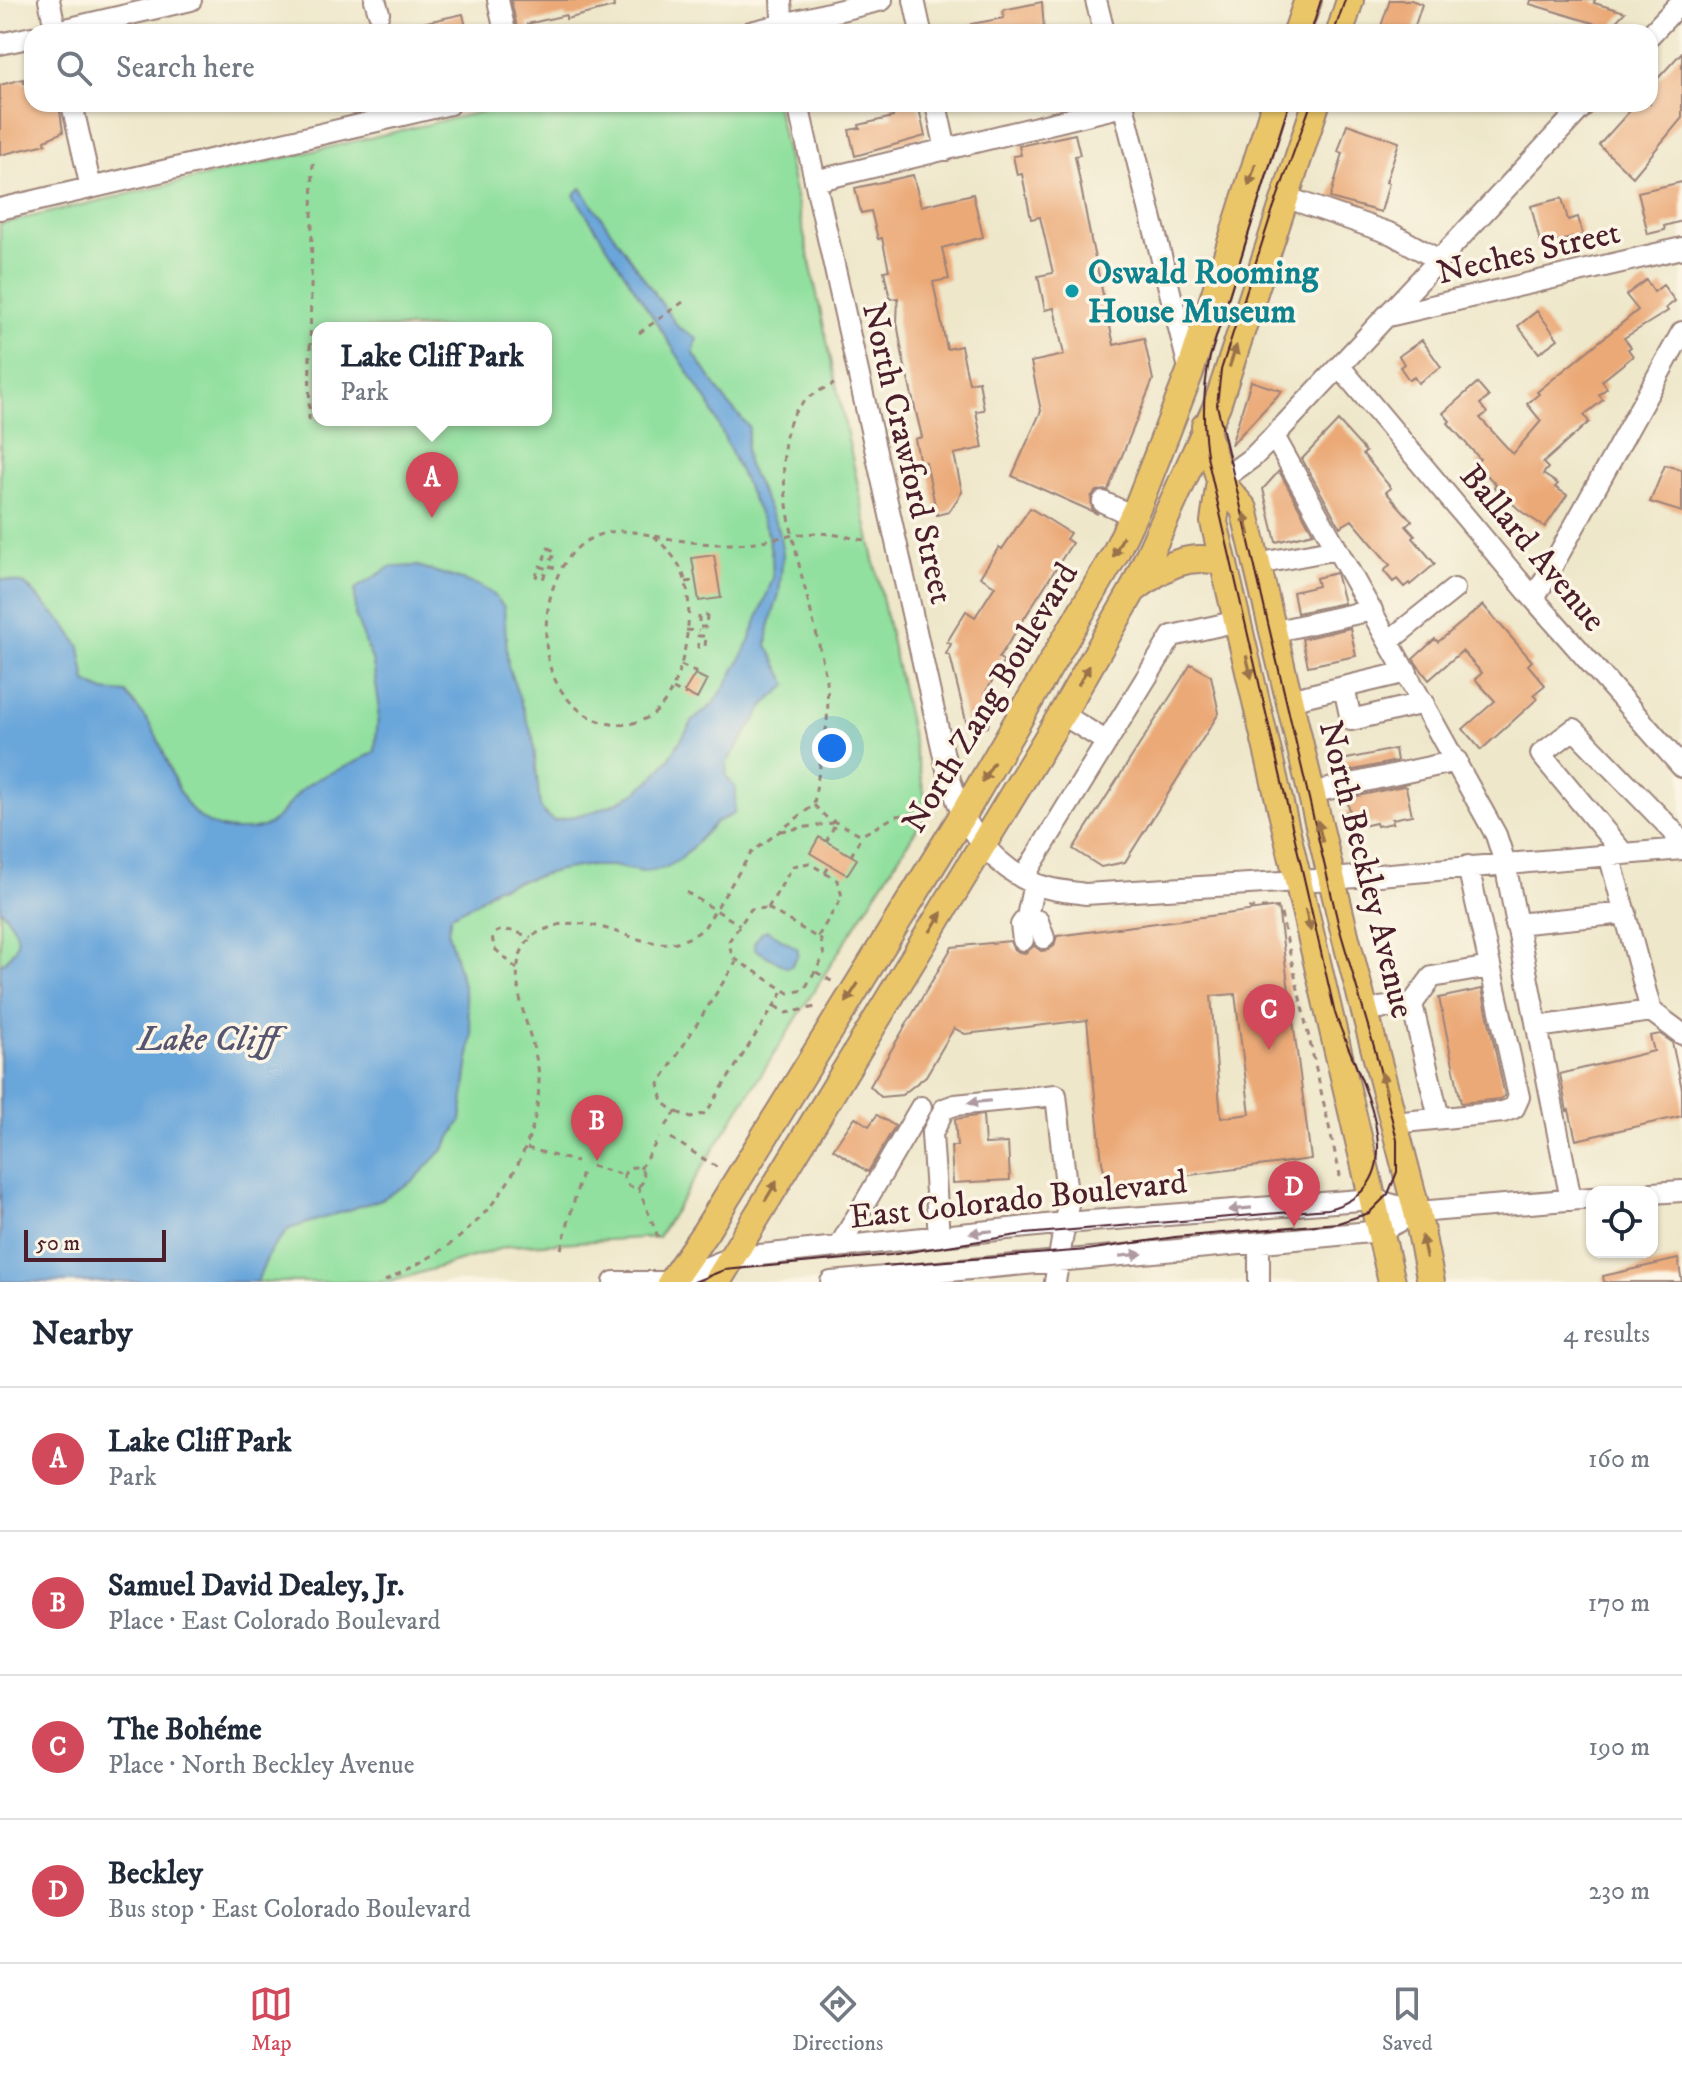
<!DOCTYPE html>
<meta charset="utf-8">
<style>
body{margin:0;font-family:"IM FELL DW Pica",serif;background:#f2f2f3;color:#1f2937}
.controls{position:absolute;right:24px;bottom:24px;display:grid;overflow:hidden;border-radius:16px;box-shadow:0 2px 6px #0004}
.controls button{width:72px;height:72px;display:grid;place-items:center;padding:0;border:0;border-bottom:2px solid #e0e1e3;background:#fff;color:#1f2937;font:40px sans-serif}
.scale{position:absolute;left:24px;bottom:20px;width:142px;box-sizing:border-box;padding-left:8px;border:4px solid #4a1f2b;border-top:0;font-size:22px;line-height:28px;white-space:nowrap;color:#4a1f2b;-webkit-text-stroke:6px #fcf5e5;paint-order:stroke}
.you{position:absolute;left:832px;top:748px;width:28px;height:28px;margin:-20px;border:6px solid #fff;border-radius:50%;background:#1a73e8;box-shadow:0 0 0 12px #1a73e833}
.badge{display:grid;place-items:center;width:52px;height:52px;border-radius:50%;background:#d1495b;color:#fff;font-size:26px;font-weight:700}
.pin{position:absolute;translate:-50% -66px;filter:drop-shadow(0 2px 4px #0008)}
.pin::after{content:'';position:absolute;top:42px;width:28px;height:24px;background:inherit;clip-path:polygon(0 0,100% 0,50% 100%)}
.popup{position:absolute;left:312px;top:322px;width:240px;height:104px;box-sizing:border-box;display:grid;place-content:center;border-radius:16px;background:#fff;filter:drop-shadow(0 2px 6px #0005);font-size:26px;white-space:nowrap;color:#747a83}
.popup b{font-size:30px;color:#1f2937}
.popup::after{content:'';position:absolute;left:50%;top:100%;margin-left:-16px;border:16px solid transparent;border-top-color:#fff}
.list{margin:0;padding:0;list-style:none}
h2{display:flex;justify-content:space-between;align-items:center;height:104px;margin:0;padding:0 32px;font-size:34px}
h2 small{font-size:26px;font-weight:400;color:#747a83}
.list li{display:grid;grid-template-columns:52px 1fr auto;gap:24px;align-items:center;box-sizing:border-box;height:144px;padding:0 32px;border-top:2px solid #e0e1e3}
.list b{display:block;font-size:30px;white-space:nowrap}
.list p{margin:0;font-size:26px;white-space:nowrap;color:#747a83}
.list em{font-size:26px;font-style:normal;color:#747a83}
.icon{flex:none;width:44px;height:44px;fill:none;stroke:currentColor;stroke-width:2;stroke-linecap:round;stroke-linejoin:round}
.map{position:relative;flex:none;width:1682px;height:1282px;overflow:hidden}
.search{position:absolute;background:#fff;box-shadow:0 2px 6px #0004;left:24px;right:24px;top:24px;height:88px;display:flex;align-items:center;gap:20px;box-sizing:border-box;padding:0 28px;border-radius:24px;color:#747a83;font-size:30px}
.sheet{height:680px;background:#fff}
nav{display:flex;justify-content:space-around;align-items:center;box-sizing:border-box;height:112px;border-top:2px solid #e0e1e3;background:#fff;font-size:22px;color:#747a83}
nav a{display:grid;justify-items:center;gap:4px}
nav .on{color:#d1495b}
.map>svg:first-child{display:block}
.green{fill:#91e09f;stroke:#6e8065;stroke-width:2;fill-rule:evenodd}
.water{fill:#69a6da;stroke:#5a6282;stroke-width:2}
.building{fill:#eba977;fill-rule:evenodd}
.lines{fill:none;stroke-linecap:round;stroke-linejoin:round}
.minor-casing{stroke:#9c837a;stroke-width:24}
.major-casing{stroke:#9c837a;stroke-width:30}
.path{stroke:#9c837a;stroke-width:3;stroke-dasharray:6 6;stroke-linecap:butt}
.minor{stroke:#fff;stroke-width:20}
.major{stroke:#ebc669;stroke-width:26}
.tram{stroke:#4a1f2b;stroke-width:2}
.oneway{fill:#9a724a}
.oneway2{fill:#ae9aa0}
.culture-dot{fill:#0f9aa8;stroke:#fcf5e5;stroke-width:3}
.labels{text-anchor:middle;stroke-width:7;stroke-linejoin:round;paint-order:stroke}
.street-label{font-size:34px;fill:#4a1f2b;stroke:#fcf5e5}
.culture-label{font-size:34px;font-weight:bold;fill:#0d838f;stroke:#fcf5e5;text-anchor:start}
.water-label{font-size:36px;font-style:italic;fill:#565571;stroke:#fcf5e5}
</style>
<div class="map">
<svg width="1682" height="1282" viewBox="0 0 1682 1282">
<rect width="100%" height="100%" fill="#fcf5e5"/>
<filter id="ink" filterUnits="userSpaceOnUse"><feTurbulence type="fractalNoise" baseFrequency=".0125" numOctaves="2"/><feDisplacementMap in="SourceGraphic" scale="16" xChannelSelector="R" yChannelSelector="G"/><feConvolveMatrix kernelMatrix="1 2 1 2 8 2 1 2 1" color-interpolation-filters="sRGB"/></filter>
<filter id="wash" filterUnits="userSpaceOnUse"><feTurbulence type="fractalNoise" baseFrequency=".006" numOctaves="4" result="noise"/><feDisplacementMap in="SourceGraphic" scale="32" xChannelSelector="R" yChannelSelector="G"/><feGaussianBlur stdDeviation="1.8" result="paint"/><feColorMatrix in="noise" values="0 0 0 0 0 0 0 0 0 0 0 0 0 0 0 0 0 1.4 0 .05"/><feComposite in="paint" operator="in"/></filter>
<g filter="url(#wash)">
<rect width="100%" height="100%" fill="#eee7ca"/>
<path class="green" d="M515,104H776L928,811L658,1237L509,1246L390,1282H0V224ZM318,328H546V420H318Z"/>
<path class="water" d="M581,188L678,327L697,338L693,352L725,400L749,427L746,450L747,463L779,530L783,554L779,594L769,627L767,645L788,685L767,702L726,764L727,777L736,789L734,814L716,822L682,858L665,868L643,872L612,866H585L559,870L495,888L474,904L451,915L448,932L463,985L472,1034L461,1121L444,1149L414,1180L382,1199L289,1229L270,1251L257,1282H0V965C25,945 21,931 0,909V579L25,584L66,626L80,647L86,682L104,691L126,693C135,706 148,719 155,733C175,773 180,827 235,830C246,830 261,830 271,823C282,817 293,794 309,784C330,770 353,767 375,751L379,704L373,663L355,615V589L390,567L418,566L477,585L493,594L504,607L508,666L533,737L540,806L546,815L554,821L595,811L616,803L635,793L653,778L668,760L693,721L714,703L728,682L746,649L773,578L772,556L767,531L709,404L574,195Z
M767,930L798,949V955L791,966L786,967L755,949L754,943L762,932Z"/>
<g id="blocks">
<path class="building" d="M511,0H613L614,7L566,19V15L527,24L529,30L518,32Z
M1390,0H1411L1422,4L1413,32H1379Z
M1531,0H1595L1594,3L1625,12L1606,32H1603L1593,23L1530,4Z
M1042,2L1044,30L972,32L971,24L1004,18L1003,10Z
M463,14L467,32H413V25Z
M1682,52V118L1633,177L1599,145L1636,104H1650V87Z
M23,79L24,83L32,81V104H59L63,132L45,140L46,144L0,155V85Z
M890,104H918L925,136L855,156L849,130L860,128L859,125L893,117Z
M1347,124L1399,142L1386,182L1389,183L1381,212L1330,198L1343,153L1338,152Z
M1075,134L1080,155L1075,156L1091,240L1114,345L1144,338L1153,380L1108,490L1096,491L1091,497L1092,509L1098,514L1012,476L1041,411L1031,362L1064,355L1054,308L1045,310L1038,276L1053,273L1040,217L1031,219L1022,174L1017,175L1013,156L1021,155L1019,146Z
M913,175L921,206L973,194L983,237L942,248L949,279L933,282L947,349L961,346L969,383L979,381L984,410L976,411L983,448L954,454L962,492L949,512L937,515L926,462L920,463L915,439L922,437L903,358L897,322L898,298L890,299L884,271L889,270L882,238L878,239L871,211L861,213L855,188Z
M1682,182V221L1664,226L1665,230L1648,234L1638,192Z
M1562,198L1568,220L1578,217L1583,235L1541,246L1531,206Z
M1646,280L1654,292L1663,285L1675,301L1666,308L1668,311L1624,338L1631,347L1628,349L1633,356L1602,381L1607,388L1599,395L1603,400L1584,415L1589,422L1543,463L1548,468L1543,474L1558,484L1555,487L1567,495L1545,527L1522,512L1494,487L1496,485L1476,463L1480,459L1448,423L1450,421L1443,413L1477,383L1489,397L1480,404L1487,413L1480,418L1513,454L1541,421L1527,404L1539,394L1537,392L1638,310L1626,295Z
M1537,311L1558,339L1539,353L1518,326Z
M1422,340L1441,367L1418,383L1414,377L1409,380L1400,367L1404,364L1399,356Z
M1251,381L1282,391L1231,445Z
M1338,421L1366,452L1363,454L1391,488L1386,492L1412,521L1406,526L1415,536L1413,538L1435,564L1410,585L1409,583L1404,587L1397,579L1393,582L1384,571L1390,565L1352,520L1340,527L1302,459Z
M1665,465L1682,470V512L1650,502Z
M1279,471L1313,533L1276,542L1263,489Z
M1030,508L1070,533L1066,539L1072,543L999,658L1004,661L985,693L990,716L988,727L973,731L966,721L950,656L946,654L951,644L947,642L966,611L975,617L995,586L980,577L999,547L1002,549Z
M714,555L721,598L699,601L692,558Z
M1336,573L1344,603L1297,613L1293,592L1318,586L1316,578Z
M1483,605L1532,661L1528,665L1545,685L1533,695L1537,699L1481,750L1463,729L1495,701L1475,679L1482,673L1462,651L1429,680L1413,659L1435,639L1438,642Z
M1350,628L1356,656L1308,666L1302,639Z
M1191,664L1211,676L1219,713L1125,862L1101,867L1073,849Z
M695,674L707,680L697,699L684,692Z
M1395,749L1397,761L1344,772L1342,760Z
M1403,786L1406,787L1412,815L1392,819L1393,823L1377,826L1376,823L1349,829L1345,812H1350L1347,800L1349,798Z
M819,837L857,859L847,875L810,853Z
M1278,907L1311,1159L1108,1186L1102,1162L1087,1020L965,1034L954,1028L926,1076L902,1095L881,1097L870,1086L952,947L1010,941L1013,948L1019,952L1025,953L1034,946L1041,951L1048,950L1054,946L1057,936ZM1235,994L1250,1114L1221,1118L1211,996Z
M1482,989L1505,1096L1500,1099L1461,1103L1439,998Z
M1660,1034L1672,1042L1682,1089V1116L1576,1140L1569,1110L1567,1111L1560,1074L1654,1051L1650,1036Z
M877,1115L895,1126L868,1172L833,1149L855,1117L869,1126Z
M983,1115L985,1144L1008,1143L1010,1180L953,1183L951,1146H957L955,1119Z
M1678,1259L1682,1282H1604L1603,1276Z"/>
</g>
</g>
<g filter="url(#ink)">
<use href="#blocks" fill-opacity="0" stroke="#9c837a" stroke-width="2"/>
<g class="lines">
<defs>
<path id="minor" d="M49,0L56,32
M375,0L379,13
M498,0L505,32
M781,0L783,32
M914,0L921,32
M1096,0L1104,32
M53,32L191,0
M751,32L882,0
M1650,35L1682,1
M0,44L32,37
M72,104L91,188
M798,104L948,774C953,787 957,803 963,815C980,848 1012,879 1048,888C1060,891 1073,892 1085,894L1332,879L1682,849
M936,104L946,150
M1123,104L1190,372
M815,181L1123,106
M1285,197L1392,234L1439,260
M0,209L450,104
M1388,316L1682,248
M1340,367L1534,599L1682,767
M1274,436L1496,835L1505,863L1537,1027L1651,1011
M1220,481L1253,457L1274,436L1585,104
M1103,502L1133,516
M1257,564L1337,549
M1534,599L1682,332
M1272,632L1372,610
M1389,641L1454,589
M1344,687L1351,720L1424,703
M1289,700L1407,672
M1062,714L1107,742
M1310,793L1457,761
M1623,853L1541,754L1574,729L1673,831L1682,846
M1609,854L1651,1011L1682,1034
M1023,878L1172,636L1238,621
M1027,917L1038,921L1044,938
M1515,924L1626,913
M1023,940L1021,925L1027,917L1034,883
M1412,1004L1439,1118
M1364,1010L1412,1004L1432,977L1490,967
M1537,1027L1571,1200
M1394,1123L1503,1112L1514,1108L1519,1097L1468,866
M1652,1193L1682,1191
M939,1237L932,1134L944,1109L955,1105L1056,1095L1068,1204L1055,1282
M1259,1243V1282
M839,1247L921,1107
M672,1281L731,1258L1065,1223L1373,1199L1417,1212
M614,1282H679
M831,1282L1381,1231L1417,1212L1592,1198"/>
<path id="major" d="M1297,32L1308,0
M1340,32L1350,0
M1205,426L1220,481L1214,522L1392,1282
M1220,481L1244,509L1346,939L1417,1212L1431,1282
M1136,588C1163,567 1189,551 1224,563
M671,1282L706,1231L963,815L1115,554L1139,503L1190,372L1275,104
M717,1282L1062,714L1133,590L1217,405L1316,104"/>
</defs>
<use href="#minor" class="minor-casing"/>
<use href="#major" class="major-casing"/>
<path class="path" d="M639,333L683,302
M309,421L313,157
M654,536C667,549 680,561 685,580C696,614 682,702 647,718C600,741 553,700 547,653C540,593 567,518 640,533C669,539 701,545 730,544C761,544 790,533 820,533C836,534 853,538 868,541
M548,548L555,551L551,561L544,558Z
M540,566L547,569L543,579L536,576Z
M549,566L558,569
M686,582L694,581
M707,615L706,627H699V616Z
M686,630L699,631
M698,636H706L705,647H698Z
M681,665L699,674
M673,689L686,695
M814,805L827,818L862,835L896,816L928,811
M781,831L833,823
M826,842L836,823
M851,856L862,835
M825,873L830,865
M686,892L740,925
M768,908L821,940L824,956L804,990L789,993L732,957L729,941L751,909Z
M768,908L793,866L809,863L838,881L842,897L817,938
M1249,908H1279L1281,914L1340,1175L1337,1182
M517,969L494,948L492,935C504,925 517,933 531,937
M816,972L833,982
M775,1006L786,1013L816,1007
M677,1112L691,1118L706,1113L784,990
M666,1126L676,1112L663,1102L659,1084L736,962
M671,1138L718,1168
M527,1148L577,1162
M591,1166L624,1175
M624 1177a10 10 0 1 1 20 0a10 10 0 1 1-20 0Z
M640,1169L659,1138
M638,1187L658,1237
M561,1249L582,1172
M385,1281C404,1271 425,1261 443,1249C497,1214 539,1146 539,1081C540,1040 494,970 533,936C539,931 547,929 554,926C610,910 653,970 704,928L751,853L814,805C818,765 831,729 827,689C821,620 755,463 798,408C808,396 820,390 834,384"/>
<use href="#minor" class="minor"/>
<use href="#major" class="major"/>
<path class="tram" d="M1311,32L1321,0
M1334,32L1345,0
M884,1266L1087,1250L1175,1237L1338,1223L1369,1213L1388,1194L1397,1172V1140L1375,1050L1339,927L1217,405L1221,370L1272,212L1311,104
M694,1282L724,1270L890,1255L1024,1234L1328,1209C1426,1183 1353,1070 1335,1013L1208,461C1202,425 1202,393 1210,357L1289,104"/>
</g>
<defs><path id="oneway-solid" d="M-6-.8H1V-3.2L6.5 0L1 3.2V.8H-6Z" transform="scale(2)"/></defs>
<g class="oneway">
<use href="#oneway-solid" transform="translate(1252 175) rotate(108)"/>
<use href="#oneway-solid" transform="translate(1233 356) rotate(-72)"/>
<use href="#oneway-solid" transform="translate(1247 524) rotate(-104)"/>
<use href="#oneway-solid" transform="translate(1118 547) rotate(116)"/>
<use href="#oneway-solid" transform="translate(1249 667) rotate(77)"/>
<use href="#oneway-solid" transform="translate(1084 675) rotate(-60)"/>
<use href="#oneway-solid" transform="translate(988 772) rotate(121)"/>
<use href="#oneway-solid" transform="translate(1320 831) rotate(-104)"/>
<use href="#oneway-solid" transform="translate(1308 920) rotate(77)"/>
<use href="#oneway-solid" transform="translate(936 922) rotate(-59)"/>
<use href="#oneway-solid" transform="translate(852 993) rotate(122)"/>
<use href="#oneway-solid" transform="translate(1384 1083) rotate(-104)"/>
<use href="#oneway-solid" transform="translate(771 1191) rotate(-59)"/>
<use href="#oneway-solid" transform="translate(1424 1247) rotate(-102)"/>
</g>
<g class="oneway2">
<use href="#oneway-solid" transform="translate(979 1102) rotate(174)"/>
<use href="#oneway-solid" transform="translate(1240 1209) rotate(175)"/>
<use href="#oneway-solid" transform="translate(981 1232) rotate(174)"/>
<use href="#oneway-solid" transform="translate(1131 1255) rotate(-6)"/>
</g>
</g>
<circle class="culture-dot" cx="1072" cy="291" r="8"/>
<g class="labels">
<g class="street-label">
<text transform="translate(1528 251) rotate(-13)" y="12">Neches Street</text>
<text transform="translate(909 453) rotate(77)" y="12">North Crawford Street</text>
<text transform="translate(1534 547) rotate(50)" y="12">Ballard Avenue</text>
<text transform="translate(989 697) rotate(-59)" y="12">North Zang Boulevard</text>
<text transform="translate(1368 869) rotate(76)" y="12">North Beckley Avenue</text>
<text transform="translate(1018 1198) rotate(-6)" y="12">East Colorado Boulevard</text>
</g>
<g class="culture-label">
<text x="1088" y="283">Oswald Rooming<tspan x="1088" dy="39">House Museum</tspan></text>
</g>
<g class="water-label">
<text x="208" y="1050">Lake Cliff</text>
</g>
</g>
</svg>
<div class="controls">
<button><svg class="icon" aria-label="locate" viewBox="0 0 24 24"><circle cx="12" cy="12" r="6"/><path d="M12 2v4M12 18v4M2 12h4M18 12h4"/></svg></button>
</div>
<div class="scale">50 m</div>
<div class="you"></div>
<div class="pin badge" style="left:432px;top:518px">A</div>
<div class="popup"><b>Lake Cliff Park</b>Park</div>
<div class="pin badge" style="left:597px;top:1161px">B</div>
<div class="pin badge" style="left:1269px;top:1050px">C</div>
<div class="pin badge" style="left:1294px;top:1227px">D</div>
<div class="search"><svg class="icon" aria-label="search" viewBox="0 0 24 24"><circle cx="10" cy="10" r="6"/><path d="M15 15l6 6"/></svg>Search here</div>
</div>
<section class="sheet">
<h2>Nearby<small>4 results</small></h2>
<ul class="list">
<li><span class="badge">A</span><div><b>Lake Cliff Park</b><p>Park</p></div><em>160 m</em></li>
<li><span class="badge">B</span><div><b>Samuel David Dealey, Jr.</b><p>Place · East Colorado Boulevard</p></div><em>170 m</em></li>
<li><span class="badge">C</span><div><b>The Bohéme</b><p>Place · North Beckley Avenue</p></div><em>190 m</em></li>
<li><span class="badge">D</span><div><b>Beckley</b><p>Bus stop · East Colorado Boulevard</p></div><em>230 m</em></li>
</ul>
</section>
<nav>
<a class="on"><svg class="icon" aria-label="map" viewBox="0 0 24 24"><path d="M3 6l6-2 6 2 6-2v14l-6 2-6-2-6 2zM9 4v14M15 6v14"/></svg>Map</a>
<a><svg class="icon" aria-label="directions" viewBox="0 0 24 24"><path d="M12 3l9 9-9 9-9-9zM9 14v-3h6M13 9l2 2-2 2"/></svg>Directions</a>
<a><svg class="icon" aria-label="saved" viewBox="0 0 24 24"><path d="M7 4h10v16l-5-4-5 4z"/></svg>Saved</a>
</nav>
